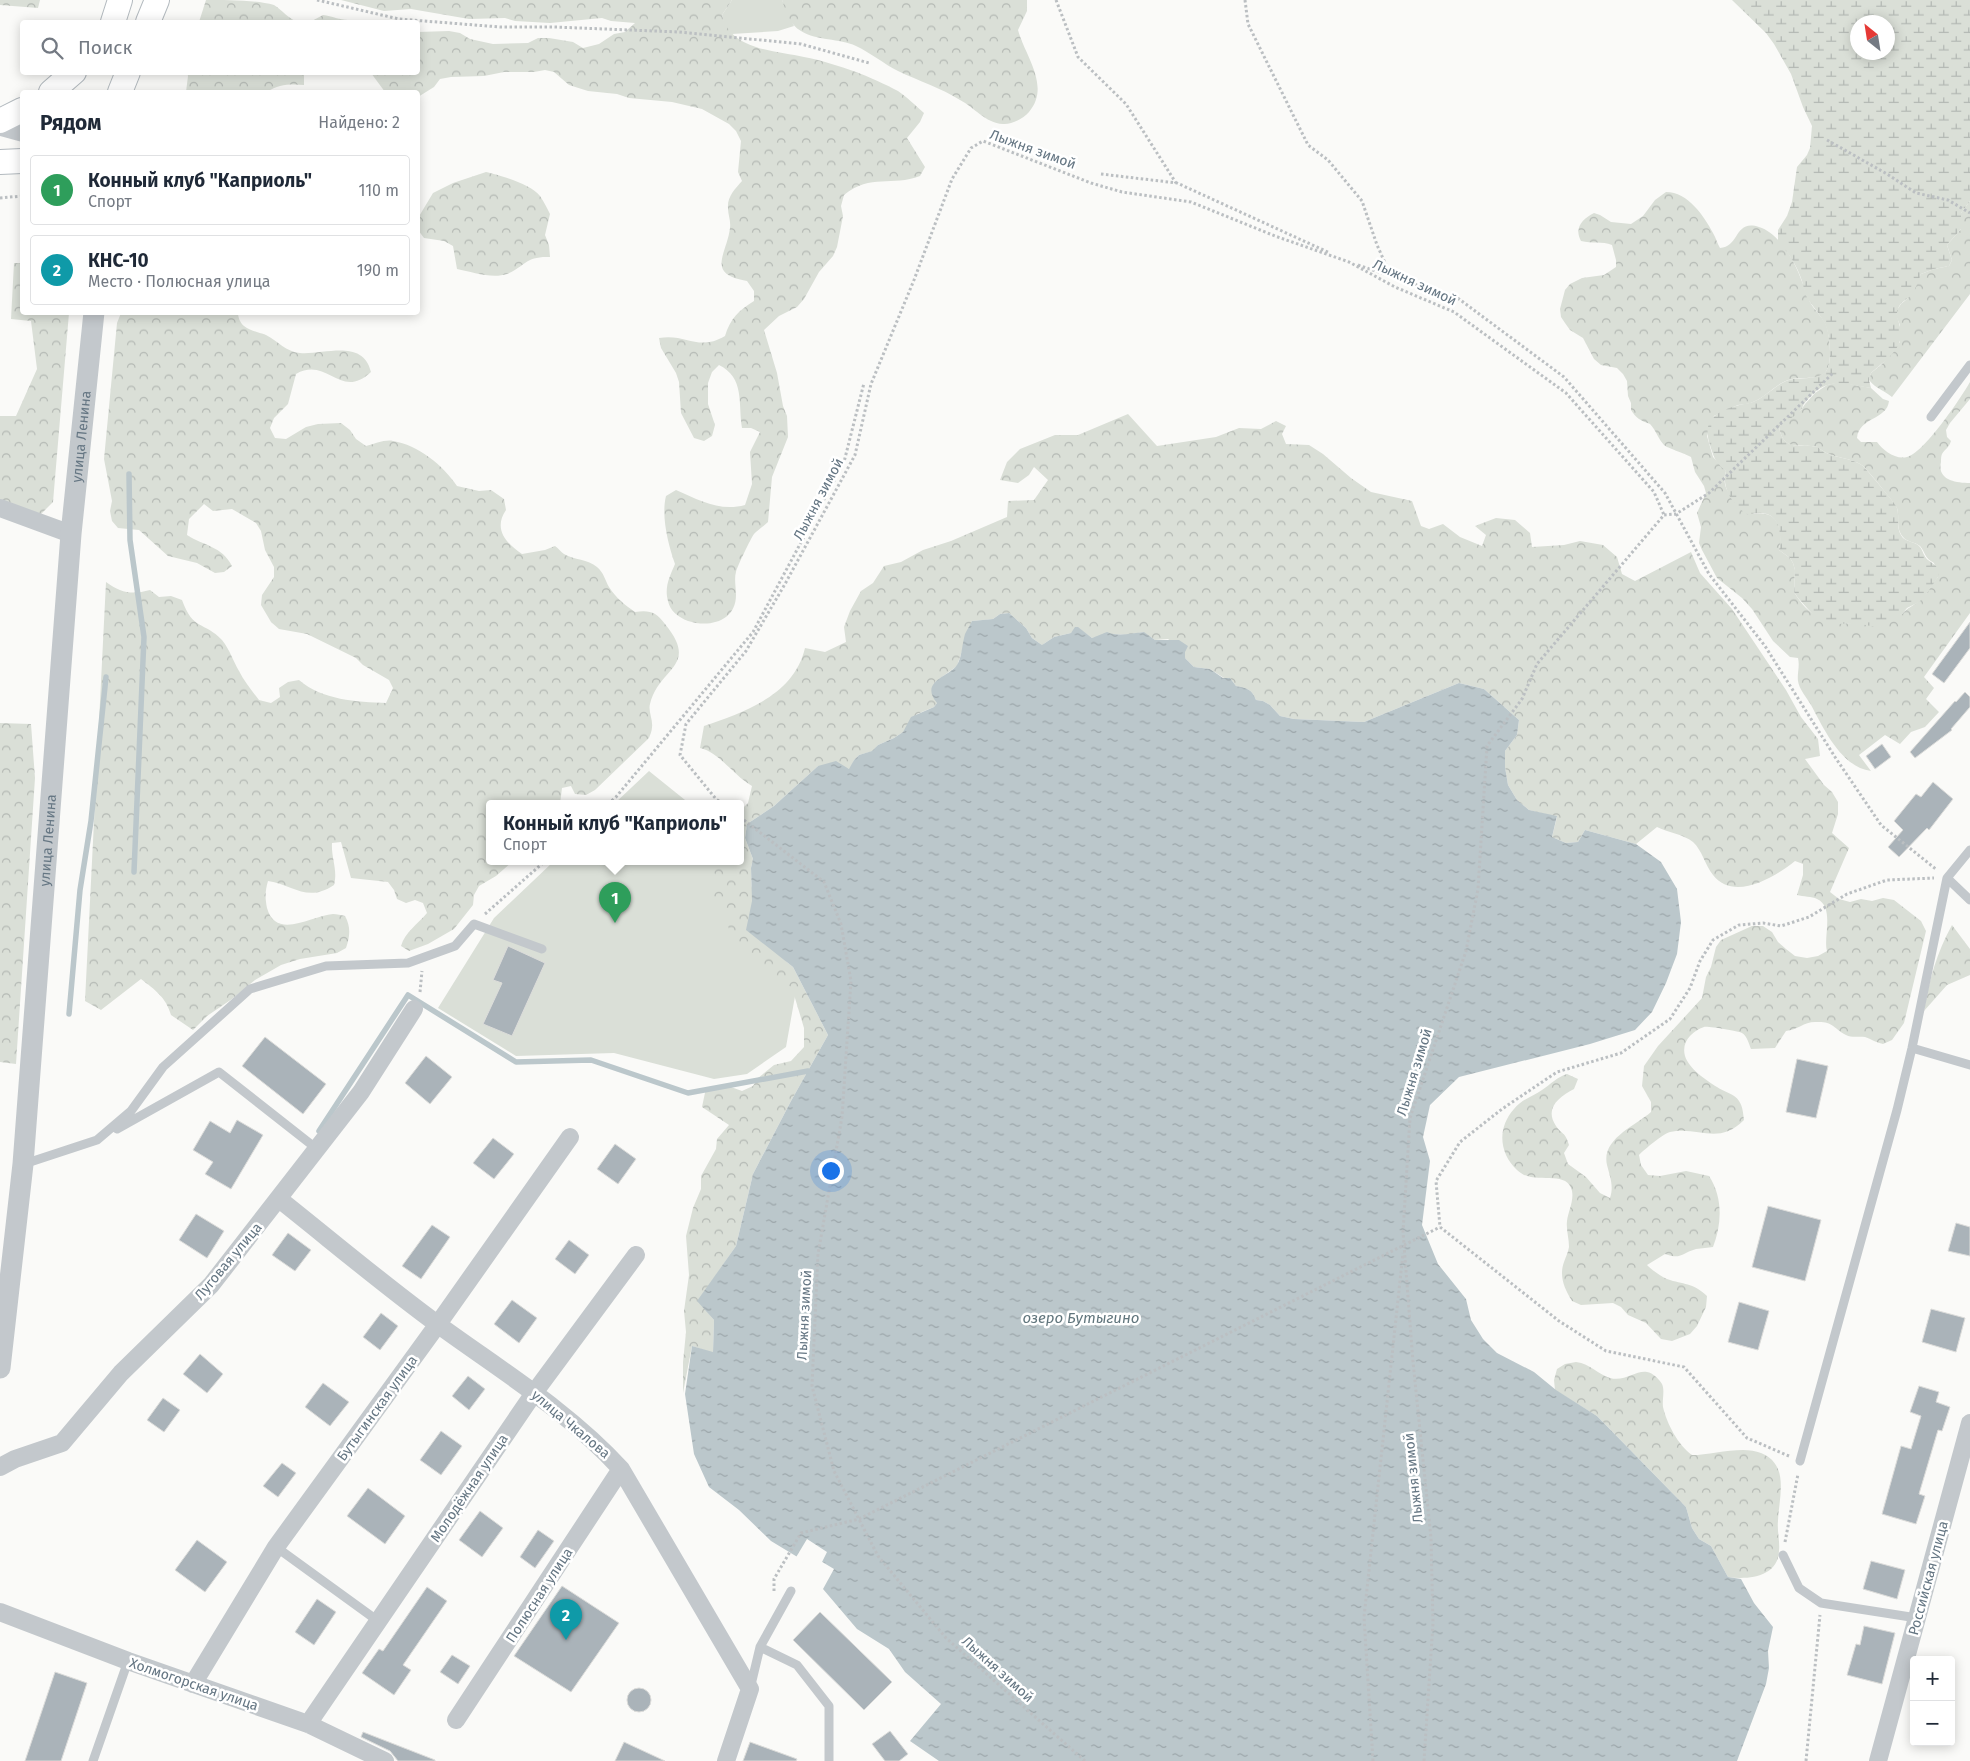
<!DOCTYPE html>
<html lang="ru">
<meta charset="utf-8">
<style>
body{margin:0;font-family:"Fira Sans",sans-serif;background:#f2f2f3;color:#1f2937}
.controls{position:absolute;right:15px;bottom:15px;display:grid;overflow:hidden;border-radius:5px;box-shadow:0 2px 12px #0003}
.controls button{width:45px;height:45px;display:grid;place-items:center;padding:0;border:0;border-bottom:1px solid #e0e1e3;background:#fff;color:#1f2937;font:25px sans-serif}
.compass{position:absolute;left:1850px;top:15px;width:45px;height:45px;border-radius:50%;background:#fff;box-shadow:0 2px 12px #0003;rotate:330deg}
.you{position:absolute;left:830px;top:1170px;width:18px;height:18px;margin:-12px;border:4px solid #fff;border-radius:50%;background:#1a73e8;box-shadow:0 0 0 8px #1a73e833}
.badge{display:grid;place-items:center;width:32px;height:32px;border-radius:50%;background:#2563eb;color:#fff;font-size:16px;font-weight:700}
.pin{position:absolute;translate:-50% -41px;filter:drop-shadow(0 1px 2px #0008)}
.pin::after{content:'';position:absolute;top:26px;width:18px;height:15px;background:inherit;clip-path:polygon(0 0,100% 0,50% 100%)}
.popup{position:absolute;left:486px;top:800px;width:258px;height:65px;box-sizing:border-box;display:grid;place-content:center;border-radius:5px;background:#fff;filter:drop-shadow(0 1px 4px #0005);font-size:16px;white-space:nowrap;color:#747a83}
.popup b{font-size:19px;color:#1f2937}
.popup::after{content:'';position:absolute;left:50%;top:100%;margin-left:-10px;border:10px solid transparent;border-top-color:#fff}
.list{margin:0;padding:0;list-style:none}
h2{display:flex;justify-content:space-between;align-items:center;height:65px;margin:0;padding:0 20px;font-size:21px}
h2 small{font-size:16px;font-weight:400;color:#747a83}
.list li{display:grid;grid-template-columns:32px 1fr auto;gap:15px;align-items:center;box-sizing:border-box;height:70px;margin:0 10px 10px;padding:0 10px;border:1px solid #e0e1e3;border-radius:5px}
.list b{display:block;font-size:19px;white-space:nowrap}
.list p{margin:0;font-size:16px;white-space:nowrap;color:#747a83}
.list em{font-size:16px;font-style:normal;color:#747a83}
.icon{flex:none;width:28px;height:28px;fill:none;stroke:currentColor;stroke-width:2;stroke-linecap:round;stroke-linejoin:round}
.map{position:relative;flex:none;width:1970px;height:1761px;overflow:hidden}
.search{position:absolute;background:#fff;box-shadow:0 2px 12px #0003;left:20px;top:20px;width:400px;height:55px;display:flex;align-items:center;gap:12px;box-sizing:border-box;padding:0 18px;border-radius:5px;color:#747a83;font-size:19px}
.panel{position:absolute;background:#fff;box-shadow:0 2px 12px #0003;left:20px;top:90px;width:400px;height:225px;border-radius:5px}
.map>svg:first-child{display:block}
.grass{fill:#dadfd7}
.forest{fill:url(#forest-crowns)}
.wetland{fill:url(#wetland-marsh);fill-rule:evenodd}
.water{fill:url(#water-ripples)}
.pier{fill:#fafaf8}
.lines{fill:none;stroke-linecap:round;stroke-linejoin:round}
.stream{stroke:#bbc7cb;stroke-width:5.5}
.building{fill:#aab3b9;stroke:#dcdcda}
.secondary-casing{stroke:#b3babf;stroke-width:26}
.path{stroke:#bbbfc2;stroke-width:3;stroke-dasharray:2.5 2.5;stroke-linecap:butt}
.service{stroke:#c3c8cc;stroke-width:9}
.minor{stroke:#c3c8cc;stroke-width:18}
.tertiary{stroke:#c3c8cc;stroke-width:21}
.secondary{stroke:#fff;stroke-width:24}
.labels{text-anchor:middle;stroke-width:5;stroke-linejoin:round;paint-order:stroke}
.street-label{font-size:14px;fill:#657683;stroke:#fff}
.water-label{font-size:15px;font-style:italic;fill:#60757c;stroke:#fff}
</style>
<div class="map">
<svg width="1970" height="1761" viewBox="0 0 1970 1761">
<defs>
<pattern id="forest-crowns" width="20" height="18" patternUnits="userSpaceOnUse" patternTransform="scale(1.25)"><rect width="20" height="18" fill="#dadfd7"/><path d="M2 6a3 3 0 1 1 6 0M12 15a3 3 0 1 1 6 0" fill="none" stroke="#b4b9b4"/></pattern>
<pattern id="wetland-marsh" width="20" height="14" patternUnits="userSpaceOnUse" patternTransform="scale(1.25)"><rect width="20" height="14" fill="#dadfd7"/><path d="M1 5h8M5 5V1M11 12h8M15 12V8" fill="none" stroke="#b4b9b4"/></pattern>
<pattern id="water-ripples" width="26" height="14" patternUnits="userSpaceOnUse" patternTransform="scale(1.25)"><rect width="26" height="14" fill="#bbc7cb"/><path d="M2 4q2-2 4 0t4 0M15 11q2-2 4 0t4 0" fill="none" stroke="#9ca6aa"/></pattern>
</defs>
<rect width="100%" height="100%" fill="#fafaf8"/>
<path class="grass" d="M732,0H782L794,26L778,31L732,34L724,25L722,15Z
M649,771L690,804H614Z
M553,862H740L797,985L786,1047L747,1074L714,1079L614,1053L516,1056L438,1008L494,918Z"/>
<path class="forest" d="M0,0H40L38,8L0,5Z
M206,0C227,0 256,0 274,5C282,10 288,18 297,22H199Z
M341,0H732L722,15C730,50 776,51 804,57C821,60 839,66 856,72C867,76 887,85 898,91C907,97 916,106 924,113L920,122L907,138L925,167L920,176C892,187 871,173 844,195L841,206L843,216L837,247L833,256L819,272L804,299L797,307L779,316L764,330L777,373L783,406L787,416L788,437L772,477L768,522C764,526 758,530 754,534C751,538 737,567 736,572C734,579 736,587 736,595C736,621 710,628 688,621C678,617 670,611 668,601C664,587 670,576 675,564C668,544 661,516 666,496L676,490C699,500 720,512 745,505L752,484L750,452L760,432L751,428H742C738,403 745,378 719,365L712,372L708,383V404L715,425L712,436L704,441L694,438L681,413L679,382L676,373L661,348L659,338C686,333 698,352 725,336C730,319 739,310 754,301V291L747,281C705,274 727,254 730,228C731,221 728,215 728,208C727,197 735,189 742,181L738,172L741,141L736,131L729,124L702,109L672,102L629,98L617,94L588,91L569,85L554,72L545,70L534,72H504L484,76L451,77L440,79L434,87L418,97V92H385L371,73L418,72V32L449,31L460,33L470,39L493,44L528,43L538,38H549L573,42L583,48L599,44L614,34L625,32L635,23L611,21L602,18L550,23L515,21L505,18L469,19L411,9L384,11Z
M782,0H1027V11L1018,30C1025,56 1051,86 1029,112C1024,118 1011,125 1003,124C985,123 974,107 960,100C941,88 919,81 898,71C884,64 871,53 856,46C839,38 817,41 801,31C790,25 786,12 782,0Z
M323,15C332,16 340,20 348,20C360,21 371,19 382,22H310Z
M304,73V85C290,84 279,84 267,92H186L188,76L187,73Z
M486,172C500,175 532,185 540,196C544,202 547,208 550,214L545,235L549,245L550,257C525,256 526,266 507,274C492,279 472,272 457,269L453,246L444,241L424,238L418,230V218L433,193L453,183Z
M1666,192C1688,192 1704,216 1713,233C1716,238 1717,243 1720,248C1740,247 1734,219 1759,227C1779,233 1794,260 1801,279C1804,286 1805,293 1809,300C1813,309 1822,316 1826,325C1830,335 1833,365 1825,373C1816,381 1802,376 1792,379C1777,382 1768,396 1753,402C1749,404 1743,404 1738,405C1730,408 1722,412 1714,416L1707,436L1713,457L1726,471C1719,492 1739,504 1754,514C1779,509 1783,531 1779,550L1790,558L1793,563L1795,570L1794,592C1821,638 1859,622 1902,614C1907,608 1913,606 1919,601C1927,595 1931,585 1938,577L1934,563C1924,558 1926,553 1920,546C1915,542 1907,542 1903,537C1895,527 1900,518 1897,508C1896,505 1867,469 1863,466C1850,456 1829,459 1818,447C1799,443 1784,453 1779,427L1784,422L1801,410L1805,404L1815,393L1827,385L1839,382L1871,388L1883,399L1889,401C1887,420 1859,417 1857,438L1861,442H1877C1883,450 1895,460 1907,457C1923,454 1961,398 1970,382V399L1950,423L1946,430L1947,437L1951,441C1949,448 1945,449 1942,454C1941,456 1941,459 1941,462C1937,480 1955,483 1970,483V613L1924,677L1934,688L1926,699L1939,712L1925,727L1911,732L1900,744L1885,735L1859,755L1871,771C1841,767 1824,729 1811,705C1807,698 1799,689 1798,681C1797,674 1800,666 1798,658L1790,657L1773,641L1752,609L1742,598L1717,578L1702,550L1699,543L1701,527L1697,513L1706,493L1704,486L1695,472L1691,457C1684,453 1667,448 1664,445C1658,439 1656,430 1650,424C1641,421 1636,418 1631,410V403L1628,396L1627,381L1623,374L1617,368L1601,365L1594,359L1583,338L1570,330L1565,323L1561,317L1560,309L1565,290L1570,284L1582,278L1604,275L1616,267V260L1612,245C1602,241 1592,244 1581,241C1574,228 1582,219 1594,213L1600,215L1611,222L1631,224L1643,216L1655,200Z
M1970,201V294L1892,397C1884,390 1876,389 1869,380L1871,373L1882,364L1900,342V325L1897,318V310L1901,304L1907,299L1921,274L1934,269L1949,266L1952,260L1947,245L1961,229V213Z
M14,263H22V312L69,313L53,502L41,514L0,500V416H16L37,369L31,321L11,319Z
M121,313H238C238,317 240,323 244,326C251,331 258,332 266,335C278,341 286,352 300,353C324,355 363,338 371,372C340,401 328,356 296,374L288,404L274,418L270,428L275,438L286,439L306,427L318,424L341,423L350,430L356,439L366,446C374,444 386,439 393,441C418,445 443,465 457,486L479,491L491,490L504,499L506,510C493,529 506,543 522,554L545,550L555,546C558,548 561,552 564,554C574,560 588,559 597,567C604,573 605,580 609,587C616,598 625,605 635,612C650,610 656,612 665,624C700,667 659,667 650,704C648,711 653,719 652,727C652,731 650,735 649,738L595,790L586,795L575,794L571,786L562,788L560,804H490V862H512L496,876L479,886L474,895L473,905L454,929L428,944L409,951L401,946C405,932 418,924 427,913L423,903L415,900L406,903L397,899L394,890L388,882L351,878L341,842L332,843C331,858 338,870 334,885C307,903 294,885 268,881C265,891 265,898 267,908C276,941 313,915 333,914C337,914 341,915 345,916C351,927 350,936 346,948L337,953L300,959L281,965L255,980L232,999L207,1016L193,1030L171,1015C166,997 155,990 141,979L101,1010L85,1001L106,582C121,593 132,595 150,590L159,597L171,596L182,600C193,631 204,621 222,640C230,650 233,661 239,671C244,681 252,691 259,700L271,703L280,697L279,688L288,682L299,680C322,700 357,702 386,703L393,688L389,680L363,665L356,658L307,634L279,629L271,622L261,605L262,595L274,577V567L265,550L261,531L256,523L232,509L213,511L204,504L189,519L187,535C204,546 222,546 232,566L224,572L215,573L197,563L168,556L139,530L118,528L112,521L110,511L112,501L104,459L117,323Z
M1128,414L1157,446L1216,437L1239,428L1261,429L1276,421L1286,426L1282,434L1286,444L1309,445L1323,454L1351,478L1371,492L1412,501L1421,526L1429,529L1443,524L1460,537L1482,546L1486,535L1475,526L1496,518L1515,520L1530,533L1532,547L1564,545L1580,541L1603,545L1617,557L1622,574L1635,581L1691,552L1700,573L1732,609L1786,690L1801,717L1818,739L1820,756L1805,759L1824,785L1832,792L1838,802V814L1832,833L1849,848L1830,892L1839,899L1850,902L1861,899L1872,901L1883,898L1894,900L1921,921L1926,931L1904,1023L1892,1040L1883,1044C1877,1043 1871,1039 1865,1037C1858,1036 1852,1038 1846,1035C1832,1027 1833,1021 1815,1022C1804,1022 1797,1030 1786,1031L1775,1048L1751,1049C1749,1044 1747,1036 1742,1033C1738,1031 1708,1026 1704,1027C1692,1031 1681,1042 1685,1056C1689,1069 1706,1080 1717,1087C1724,1092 1735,1094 1739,1101C1743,1107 1743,1113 1744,1120C1718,1146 1699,1126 1670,1132C1663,1134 1645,1149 1639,1155L1641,1165L1648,1175L1660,1176L1686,1171L1709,1176C1723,1197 1722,1224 1713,1247C1708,1248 1702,1248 1696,1249C1682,1253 1681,1260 1665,1254L1647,1265C1652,1270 1660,1276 1667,1279C1684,1285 1692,1282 1707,1296L1706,1307L1697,1326L1690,1334L1672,1341L1661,1339L1646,1323L1628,1315L1621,1307L1613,1303L1581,1305L1572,1301C1564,1288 1559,1276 1564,1262C1566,1256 1568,1253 1569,1247C1569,1238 1566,1230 1567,1221C1568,1212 1574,1201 1572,1191C1567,1168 1534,1187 1517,1170C1499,1153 1497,1128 1514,1109C1521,1100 1533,1096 1542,1090C1551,1084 1557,1077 1567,1074L1578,1079L1574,1089C1559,1097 1544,1108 1556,1126C1562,1135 1565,1131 1569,1145L1564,1153L1568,1164L1586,1177L1600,1193L1610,1198C1614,1186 1610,1177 1607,1165C1601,1139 1635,1126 1651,1112V1102L1642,1086L1644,1066L1658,1046L1702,998L1706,977L1711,967L1716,947L1721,940L1752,926H1763L1772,932L1778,942L1786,949L1795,956L1807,958L1818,956L1827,951C1823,937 1835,907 1817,899C1812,896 1803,897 1797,895L1803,875V864L1795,861C1775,877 1734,902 1713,875C1705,865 1702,850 1693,842C1683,834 1669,833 1657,827L1636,844L1585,830L1578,842L1566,843L1552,837L1557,817L1529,810L1517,800L1508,785L1505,767V751L1517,735L1519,720L1484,689L1459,683L1364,722L1294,719L1280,716L1270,705L1263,701L1256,700C1252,689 1247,688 1236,686L1230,678H1224L1210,669L1194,667L1185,658V652L1168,639L1155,640L1143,632L1128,635L1113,634L1092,638L1078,628L1071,633L1054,637L1042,645L1032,638L1026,628L1009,613L1000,614L993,619L972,621L957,666L935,682L937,703L934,707L917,714L903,732L894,738L878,745L873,751L859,755L854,760L850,769L818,766L774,806L747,824L745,838L753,859L751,868L752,901L746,930L793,967L828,1035L791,1101L753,1174L736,1246L698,1301L714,1320L713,1353L692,1346L683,1393V1362L686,1332L684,1311L689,1275L686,1236L693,1208L701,1189V1176L716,1149L717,1139L729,1125L702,1107L706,1088L731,1087L742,1091L753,1086L758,1078L774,1065L791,1061L804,1047V1028L792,988L750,955L729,929L721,904L713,895L716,878L711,862H740V811L748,803L752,786C733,775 719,752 700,748L704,726C745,712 794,695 805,648L825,652L846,642L844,627L850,611L861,591L873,583L884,566L901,562L923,550L951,541L1007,517L1008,501L1034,500L1048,480L1034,467L1029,475L1018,483L1000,480L1007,462L1020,449L1055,435H1078Z
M0,723L31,724L35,778L16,1064L0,1062Z
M1952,925L1970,949V975L1947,985L1924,1011C1929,980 1937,952 1952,925Z
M1576,1362C1591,1364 1597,1374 1610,1378C1625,1382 1636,1370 1647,1372C1653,1373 1659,1379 1662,1384C1665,1390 1662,1400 1663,1407C1667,1424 1678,1445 1692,1455C1712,1455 1743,1445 1761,1453C1790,1465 1779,1496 1778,1521C1777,1531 1780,1541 1779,1551C1778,1577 1748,1580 1728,1577L1711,1546L1699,1539L1692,1528L1686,1507L1597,1416L1555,1390L1554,1380L1557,1369L1565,1364Z"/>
<path class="wetland" d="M1732,0H1970V201L1961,213V229L1947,245L1952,260L1949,266L1934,269L1921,274C1918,281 1916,289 1911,295C1907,300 1900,302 1898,309C1895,315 1899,321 1900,327C1906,348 1884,361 1871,373L1869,380L1871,388C1841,384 1826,375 1804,404C1802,407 1803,408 1800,411C1794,418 1785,420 1779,427C1784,453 1800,443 1818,447C1829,459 1850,456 1863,466C1867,470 1897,505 1897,508C1900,519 1895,528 1903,538C1908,542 1916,542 1920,547C1923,551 1924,557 1928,560C1933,564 1936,565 1940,570L1938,577L1925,596L1919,602L1907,608L1902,614L1876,627L1855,623L1835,624L1821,621L1816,618L1798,598L1794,592L1795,570L1793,563L1790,558L1779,550C1782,535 1780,513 1760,513C1756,513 1751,514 1747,514C1733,506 1721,487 1726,471C1714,461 1714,457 1709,442C1702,417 1721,409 1744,404C1748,403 1751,403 1755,401C1766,396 1776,385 1786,381C1798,376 1811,381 1823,374C1834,368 1830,334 1825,324C1821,316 1815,309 1810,302C1805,296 1804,288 1802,281C1798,268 1788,251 1778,242V230L1787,216L1792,202L1797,167L1807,155L1810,148L1812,126L1803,107L1791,74L1774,44L1766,33ZM1858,22H1888V52H1858Z"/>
<path class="water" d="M1009,613L1026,628L1032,638L1042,645L1054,637L1071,633L1075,627H1078L1092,638L1107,632C1119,637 1131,633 1144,632L1155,640H1179L1188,646L1185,652V658L1194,667L1210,669L1223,678H1230L1236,686C1247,688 1252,689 1256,700L1263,701L1270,705L1280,716L1294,719L1364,722L1459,683L1484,689L1519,720L1517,735L1505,751V767L1508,785L1517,800L1529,810L1557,816L1552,837L1566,843L1578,842L1585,830L1636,844L1661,862L1677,889L1681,922L1677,954L1666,983L1652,1012L1635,1030L1590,1044L1459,1077L1430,1105L1423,1137L1430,1161L1422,1225L1438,1264L1466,1299L1471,1320L1483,1339L1497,1353L1534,1372L1556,1390L1597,1416L1686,1507L1692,1528L1699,1539L1711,1546L1728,1577L1741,1579L1754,1603L1773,1627L1768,1651L1769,1668L1766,1684L1737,1761H939L910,1741L941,1704L905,1672L889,1649L857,1629L823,1589L834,1569L809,1554L804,1561L771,1541L739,1510L709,1487L694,1454L685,1394L692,1346L713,1352L714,1320L697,1301L736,1246L753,1174L791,1101L828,1035L793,967L746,930L752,901L751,868L753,859L745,838L747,824L774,806L818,766L836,761L849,769L854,760L859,755L872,751L878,745L894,738L903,732L911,717L934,707L937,703C919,681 949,677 957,665C962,657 962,644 965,634C967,630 970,625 972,621L993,619L1000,614Z"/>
<path class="pier" d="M807,1539L827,1552L821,1564L810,1557L804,1563L795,1559Z"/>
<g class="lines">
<path class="stream" d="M129,474L130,540L144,637L134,872
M69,1014L80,890L91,821L106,677
M319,1131L408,995L516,1062L591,1060L688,1093L808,1071"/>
</g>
<path class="building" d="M1970,622V648L1944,683L1932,674Z
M1965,692L1970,697V707L1951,729L1952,730L1915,758L1910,752L1955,701L1956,702Z
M1882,744L1891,757L1875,769L1866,756Z
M1933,782L1953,799L1929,830L1927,828L1899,857L1888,847L1903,830L1894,821L1916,794L1921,797Z
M508,946L545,963L512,1036L483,1024L502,983L493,980Z
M265,1037L326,1084L303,1114L242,1066Z
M426,1056L452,1077L430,1104L405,1083Z
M1797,1059L1828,1066L1816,1118L1786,1112Z
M237,1120L263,1135L231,1189L205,1174L213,1162L193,1150L210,1121L230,1133Z
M493,1138L514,1154L494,1179L473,1163Z
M615,1144L636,1159L618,1184L597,1169Z
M1768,1206L1821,1220L1805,1281L1752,1267Z
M196,1214L224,1231L207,1258L179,1240Z
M1956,1223L1970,1227V1256L1948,1251Z
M432,1225L450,1237L421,1279L402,1266Z
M288,1233L311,1250L295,1271L272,1255Z
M569,1240L589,1255L575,1274L555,1259Z
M512,1300L537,1318L519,1343L494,1324Z
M1739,1302L1769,1311L1758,1350L1728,1342Z
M1931,1309L1965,1318L1956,1352L1922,1342Z
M381,1313L398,1326L380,1350L363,1337Z
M200,1354L223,1374L207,1393L183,1374Z
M468,1376L485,1389L469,1410L452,1396Z
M323,1383L349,1402L330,1426L305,1407Z
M1919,1386L1939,1392L1936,1402L1950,1407L1942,1431L1938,1430L1919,1494L1925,1496L1916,1524L1882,1514L1901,1446L1911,1449L1921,1416L1910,1412Z
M163,1398L180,1410L164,1432L147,1420Z
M441,1431L462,1446L441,1475L420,1460Z
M282,1463L296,1473L278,1497L263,1486Z
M368,1488L405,1516L385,1544L347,1516Z
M480,1511L503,1528L482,1557L459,1540Z
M538,1530L554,1541L535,1568L520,1557Z
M197,1540L227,1562L205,1592L175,1570Z
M1871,1561L1905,1570L1897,1599L1863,1589Z
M562,1586L619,1623L571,1692L514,1656Z
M427,1587L447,1601L403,1665L411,1670L394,1695L362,1673L379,1649L383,1651Z
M317,1599L336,1612L314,1645L295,1632Z
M820,1612L892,1682L864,1710L793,1640Z
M1864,1626L1895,1633L1882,1684L1847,1675L1856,1644L1860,1645Z
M452,1655L470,1666L458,1684L440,1672Z
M55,1672L87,1683L61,1761H25Z
M627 1700a12 12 0 1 1 24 0a12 12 0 1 1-24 0Z
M890,1731L908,1754L899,1761H885L872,1744Z
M363,1732L435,1760V1761H398L390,1751L361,1737Z
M624,1742L665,1761H615Z
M750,1742L797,1759L796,1761H743Z"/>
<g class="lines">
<defs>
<path id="secondary" d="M113,22L120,0
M148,22L157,0
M51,92L74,72
M120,92L128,72
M0,121L22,110
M0,162L22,161"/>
</defs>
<use href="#secondary" class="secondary-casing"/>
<path class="path" d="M317,0L399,19L500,27H554L679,32L801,44L869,63
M1056,0L1078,57L1126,104L1176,183
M1245,0L1248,24L1308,145L1328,160L1362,201L1377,245L1391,276
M1827,140L1887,174L1916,193L1948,200L1970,213
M1101,174L1177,183L1330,253
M0,198L22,196
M1358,265L1459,299L1564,377L1665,493L1709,574L1765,646L1835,757L1881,825L1937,870
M608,804L616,797L753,632L844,462L864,383
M723,804L716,799L680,755L686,724L746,651L785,584L855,455L871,384L914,280L952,179L971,148L983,141L1091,183L1122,192L1191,202L1275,236L1349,262L1395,287L1454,312L1566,393L1654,492L1664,515
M740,817L824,882L841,924L851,981L842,1117L818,1254L812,1386L834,1471L878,1556L946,1638L1085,1761
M485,914L544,862
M420,992L422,971
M1789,1456L1747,1438L1684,1367L1606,1351L1559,1321L1440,1227L1436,1181L1460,1142L1502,1109L1557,1072L1621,1053L1670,1019L1690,988L1700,961L1713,940L1739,925L1763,923L1781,926L1809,917L1847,894L1887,880L1934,878
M1785,1542L1798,1474
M774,1591V1579L801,1533L859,1519L1440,1227
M1373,1761L1364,1617L1403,1253
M1424,1761L1433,1623L1431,1538L1413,1362L1403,1232L1410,1118L1466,951L1478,889L1487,746L1522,699L1537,664L1664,515L1676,514L1709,493L1833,373
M1806,1761L1820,1615"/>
<path class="service" d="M1931,417L1970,365
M1947,878L1970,900
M1912,1048L1970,1065
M117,1129L219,1072L317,1149
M24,1164L97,1140L131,1111L163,1067L250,989L326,966L408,963L455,946L474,924L542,949
M1800,1461L1897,1110L1912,1048L1947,878L1970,850
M276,1547L378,1621
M1783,1555L1799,1588L1821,1603L1917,1618
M760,1647L797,1665L829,1706V1761
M750,1689L760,1647L791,1591
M93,1761L128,1661"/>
<path class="minor" d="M0,508L71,534
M279,1199C332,1241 385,1286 440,1326C502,1371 569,1412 621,1469L750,1689L726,1761
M0,1467L15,1459L62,1443L121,1373L211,1285L361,1092L414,1009
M0,1612L128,1661L308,1724L385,1761
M193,1684L276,1547L438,1324L570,1137
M456,1720L621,1469
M308,1724L534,1393L636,1255
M1878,1761L1970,1423"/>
<g class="tertiary">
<path d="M0,125L22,131"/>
<path id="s1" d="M0,1368L23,1164L71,534L94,312"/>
</g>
<use href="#secondary" class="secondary"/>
</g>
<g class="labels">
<g class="street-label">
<text transform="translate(1033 149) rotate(20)" y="5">Лыжня зимой</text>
<text transform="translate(1415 282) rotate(25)" y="5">Лыжня зимой</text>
<text dy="5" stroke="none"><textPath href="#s1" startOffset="935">улица Ленина</textPath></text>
<text transform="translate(818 499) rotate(-62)" y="5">Лыжня зимой</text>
<text dy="5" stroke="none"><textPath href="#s1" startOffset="530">улица Ленина</textPath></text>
<text transform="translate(1414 1072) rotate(-73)" y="5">Лыжня зимой</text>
<text transform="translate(228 1261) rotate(-50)" y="5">Луговая улица</text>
<text transform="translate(804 1315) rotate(-87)" y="5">Лыжня зимой</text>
<text transform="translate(377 1408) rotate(-54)" y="5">Бутыгинская улица</text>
<text transform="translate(571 1424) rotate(40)" y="5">улица Чкалова</text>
<text transform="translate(1413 1478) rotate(-96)" y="5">Лыжня зимой</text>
<text transform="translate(469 1488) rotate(-56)" y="5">Молодёжная улица</text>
<text transform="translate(1928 1578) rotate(-75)" y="5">Российская улица</text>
<text transform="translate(539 1595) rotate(-57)" y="5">Полюсная улица</text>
<text transform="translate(998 1669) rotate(42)" y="5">Лыжня зимой</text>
<text transform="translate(194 1684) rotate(19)" y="5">Холмогорская улица</text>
</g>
<g class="water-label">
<text x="1081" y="1323">озеро Бутыгино</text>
</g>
</g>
</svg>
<div class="controls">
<button>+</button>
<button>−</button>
</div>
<svg class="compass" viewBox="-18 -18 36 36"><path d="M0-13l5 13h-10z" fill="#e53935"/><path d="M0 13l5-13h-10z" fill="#747a83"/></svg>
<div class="you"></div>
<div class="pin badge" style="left:615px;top:923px;background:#2e9e5b">1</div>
<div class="popup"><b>Конный клуб &quot;Каприоль&quot;</b>Спорт</div>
<div class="pin badge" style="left:566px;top:1640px;background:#0f9aa8">2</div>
<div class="search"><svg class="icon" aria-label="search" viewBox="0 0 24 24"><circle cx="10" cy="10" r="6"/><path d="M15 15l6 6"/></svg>Поиск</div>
<section class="panel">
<h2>Рядом<small>Найдено: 2</small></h2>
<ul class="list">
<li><span class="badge" style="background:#2e9e5b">1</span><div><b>Конный клуб &quot;Каприоль&quot;</b><p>Спорт</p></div><em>110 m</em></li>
<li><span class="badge" style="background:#0f9aa8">2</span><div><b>КНС-10</b><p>Место · Полюсная улица</p></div><em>190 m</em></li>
</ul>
</section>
</div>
